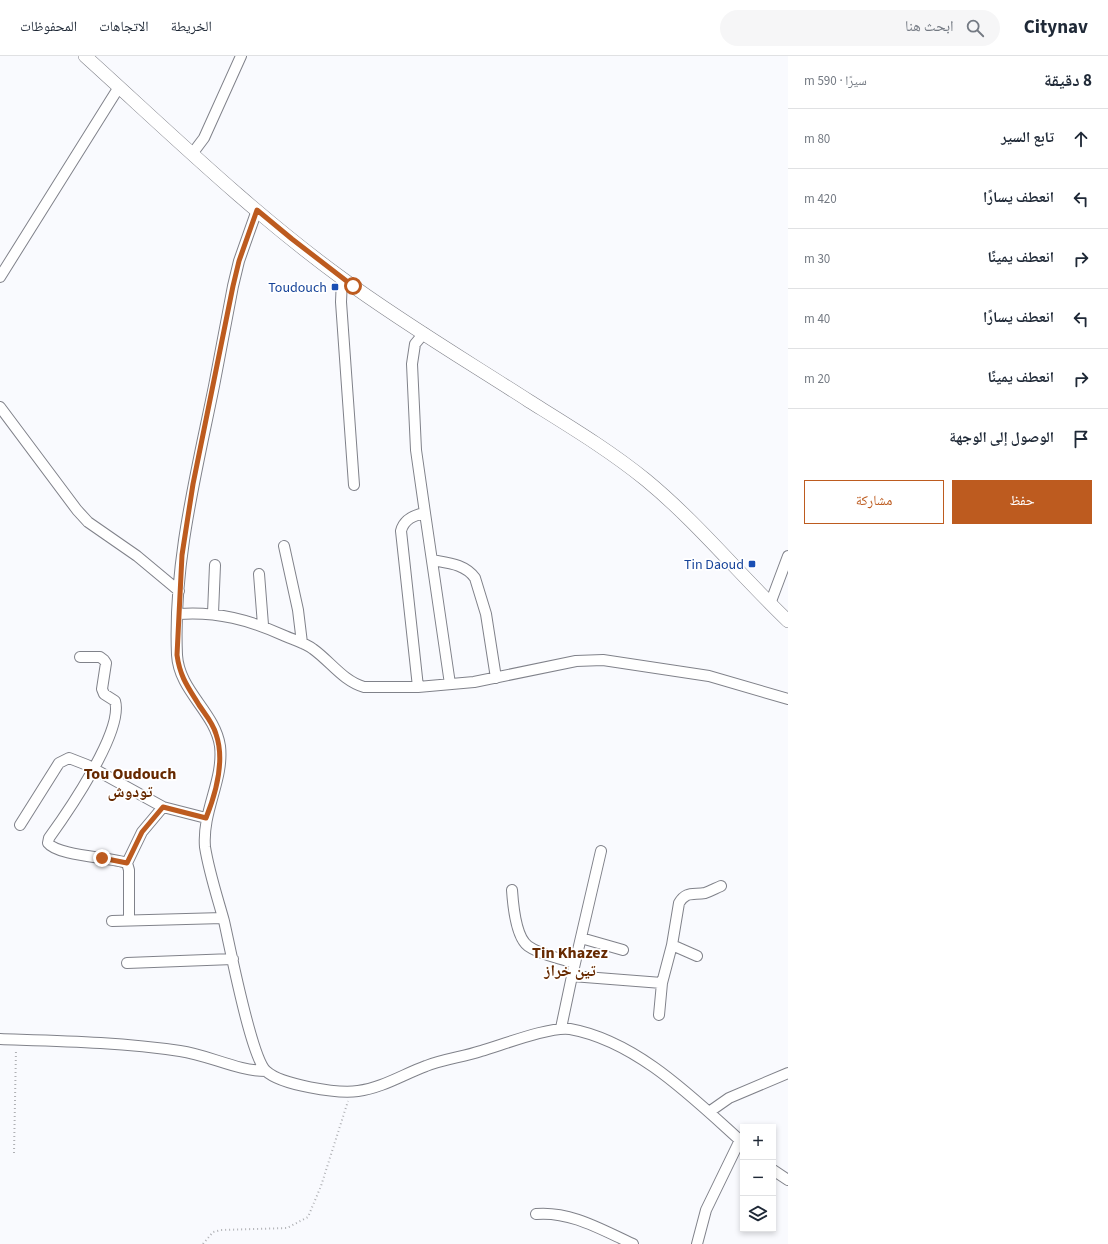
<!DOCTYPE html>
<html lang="ar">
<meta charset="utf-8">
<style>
body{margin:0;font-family:"Source Sans 3","Noto Naskh Arabic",sans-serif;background:#f6f6f7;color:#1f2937;direction:rtl}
.controls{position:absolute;right:12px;bottom:12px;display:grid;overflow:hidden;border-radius:0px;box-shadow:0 2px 6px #0003}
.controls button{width:36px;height:36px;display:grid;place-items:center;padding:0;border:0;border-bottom:1px solid #e0e1e3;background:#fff;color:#1f2937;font:20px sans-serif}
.stop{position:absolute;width:12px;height:12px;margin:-9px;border:3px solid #bd5b1f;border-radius:50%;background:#fff}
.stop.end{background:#bd5b1f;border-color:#fff;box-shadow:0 1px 4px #0008}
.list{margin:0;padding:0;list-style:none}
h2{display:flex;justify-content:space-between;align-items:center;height:52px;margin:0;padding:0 16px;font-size:17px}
h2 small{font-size:13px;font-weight:400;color:#747a83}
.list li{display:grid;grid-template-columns:26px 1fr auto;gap:12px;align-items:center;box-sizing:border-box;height:60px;padding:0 16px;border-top:1px solid #e0e1e3}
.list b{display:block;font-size:15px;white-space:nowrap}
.list em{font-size:13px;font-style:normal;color:#747a83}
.actions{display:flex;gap:8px;padding:12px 16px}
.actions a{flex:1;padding:9px 0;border:1px solid #bd5b1f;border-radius:0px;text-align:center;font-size:14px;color:#bd5b1f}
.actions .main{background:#bd5b1f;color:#fff}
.icon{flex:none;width:22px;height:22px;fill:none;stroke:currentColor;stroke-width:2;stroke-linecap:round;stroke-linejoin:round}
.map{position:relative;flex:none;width:788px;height:1188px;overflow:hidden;direction:ltr}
header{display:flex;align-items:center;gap:24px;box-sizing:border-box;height:56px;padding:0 20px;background:#fff;border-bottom:1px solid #e0e1e3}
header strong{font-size:19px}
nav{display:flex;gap:22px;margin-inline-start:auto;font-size:14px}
.search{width:280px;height:36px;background:#f6f6f7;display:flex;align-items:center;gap:10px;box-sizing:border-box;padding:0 14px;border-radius:22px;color:#747a83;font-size:15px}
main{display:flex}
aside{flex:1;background:#fff}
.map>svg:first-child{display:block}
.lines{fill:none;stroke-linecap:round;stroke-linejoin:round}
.minor-casing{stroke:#80828a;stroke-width:12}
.major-casing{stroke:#80828a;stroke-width:14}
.path{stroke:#afb0b4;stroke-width:2;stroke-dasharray:1 3;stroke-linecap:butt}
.minor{stroke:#fff;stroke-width:10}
.major{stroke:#fff;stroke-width:13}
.route{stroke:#bd5b1f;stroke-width:5}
.transit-dot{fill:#1a4fb4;stroke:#fff;stroke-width:1.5}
.labels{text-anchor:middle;stroke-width:3.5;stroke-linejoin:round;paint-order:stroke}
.transit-label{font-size:14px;fill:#164399;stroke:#fff;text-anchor:end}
.quarter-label{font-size:16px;font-weight:bold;fill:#662900;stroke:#fff}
</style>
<header>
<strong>Citynav</strong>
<div class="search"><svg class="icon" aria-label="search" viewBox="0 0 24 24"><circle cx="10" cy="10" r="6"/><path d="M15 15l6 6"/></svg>ابحث هنا</div>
<nav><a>الخريطة</a><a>الاتجاهات</a><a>المحفوظات</a></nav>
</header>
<main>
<aside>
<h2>8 دقيقة<small>سيرًا · 590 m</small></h2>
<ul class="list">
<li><svg class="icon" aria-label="ahead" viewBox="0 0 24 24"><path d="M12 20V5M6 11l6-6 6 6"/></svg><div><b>تابع السير</b></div><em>80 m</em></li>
<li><svg class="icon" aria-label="left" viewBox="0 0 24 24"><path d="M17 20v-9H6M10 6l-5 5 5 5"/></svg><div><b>انعطف يسارًا</b></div><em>420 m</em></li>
<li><svg class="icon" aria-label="right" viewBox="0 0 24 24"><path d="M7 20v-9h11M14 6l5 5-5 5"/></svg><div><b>انعطف يمينًا</b></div><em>30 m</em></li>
<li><svg class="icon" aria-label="left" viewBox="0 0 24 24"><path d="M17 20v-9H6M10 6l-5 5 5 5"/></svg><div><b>انعطف يسارًا</b></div><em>40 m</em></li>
<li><svg class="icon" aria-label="right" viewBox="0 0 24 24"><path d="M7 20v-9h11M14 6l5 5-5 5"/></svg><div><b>انعطف يمينًا</b></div><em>20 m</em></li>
<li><svg class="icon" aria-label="arrive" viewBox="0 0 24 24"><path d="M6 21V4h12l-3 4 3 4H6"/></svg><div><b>الوصول إلى الوجهة</b></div></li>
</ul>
<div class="actions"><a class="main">حفظ</a><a>مشاركة</a></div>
</aside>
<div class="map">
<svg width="788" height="1188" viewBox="0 0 788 1188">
<rect width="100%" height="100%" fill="#f9fafe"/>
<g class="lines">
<defs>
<path id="minor" d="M192,98L204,82L241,0
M257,154L239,205L233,230C227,263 220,297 214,330C196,419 173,508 177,599C179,635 215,656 220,690C224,724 202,755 205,791C209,816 217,840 224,865C230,891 251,1001 266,1015C281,1029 338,1038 358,1035C382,1032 404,1018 426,1010C444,1003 463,1001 481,995C502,989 551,970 570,973C637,985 694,1043 743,1087
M0,221L119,31
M342,223L341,246L354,429
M424,277L415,288L412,308L416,394L425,457
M0,351L77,454L88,466L137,500L179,535
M284,490L298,554L302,587
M432,504C448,507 465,508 475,522L486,558L496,622
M259,518L263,569
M770,548L788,500
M213,557L215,509
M178,558C217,555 250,564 285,580C294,584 305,587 313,593C330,605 343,625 364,631H418L474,626L576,605L603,604L709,620L788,643
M80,601H100L104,604L106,607L102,633L104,638L115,645C124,675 67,757 49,782L48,787C58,800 109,801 127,807L129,814V864
M418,631L401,475C404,463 414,459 425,457L450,628
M20,769L59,707L69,702L87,709L163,751L206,762
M127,807L142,776L163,751
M512,834C513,849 516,881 528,890C540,899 560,902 574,907
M112,865L223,862
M581,882L623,894
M672,889L697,900
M127,907L233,903
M572,920L601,795
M659,959L662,927L672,889L679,847C686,835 693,839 705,837C711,835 716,832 721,830
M561,972L572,920L662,927
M0,983C60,985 121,986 180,995C209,999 237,1015 266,1015
M709,1056L729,1042L788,1017
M773,1114L788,1124
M536,1158C571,1155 602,1174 633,1188
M697,1188L706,1154L740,1084"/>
<path id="major" d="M85,0C169,76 251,156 343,223C403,267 467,305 529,345C569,370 609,394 646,424C697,466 740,519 788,565"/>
</defs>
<use href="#minor" class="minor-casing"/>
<use href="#major" class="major-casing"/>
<path class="path" d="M14,1097L16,993
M203,1188L213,1176L221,1174L287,1172L308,1161L321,1130L348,1045"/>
<use href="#minor" class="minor"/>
<use href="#major" class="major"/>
</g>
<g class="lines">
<path class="route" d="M102,802L127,807L142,776L163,751L206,762C216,737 225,704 216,678C213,667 205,658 199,649C188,631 180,621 177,599L182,499L193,428L233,230L239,205L257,154L292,183L353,230"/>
</g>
<g class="transit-dot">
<rect x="331" y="227" width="8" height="8" rx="2"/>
<rect x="748" y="504" width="8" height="8" rx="2"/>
</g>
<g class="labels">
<g class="transit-label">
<text x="327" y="236">Toudouch</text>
<text x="744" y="513">Tin Daoud</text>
</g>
<g class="quarter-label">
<text x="130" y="723">Tou Oudouch<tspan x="130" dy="18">تودوش</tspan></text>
<text x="570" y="902">Tin Khazez<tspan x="570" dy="18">تين خراز</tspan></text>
</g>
</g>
</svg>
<div class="controls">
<button>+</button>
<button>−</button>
<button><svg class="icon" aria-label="layers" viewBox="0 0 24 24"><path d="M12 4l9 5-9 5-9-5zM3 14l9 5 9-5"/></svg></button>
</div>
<div class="stop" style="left:353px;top:230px"></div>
<div class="stop end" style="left:102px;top:802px"></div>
</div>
</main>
